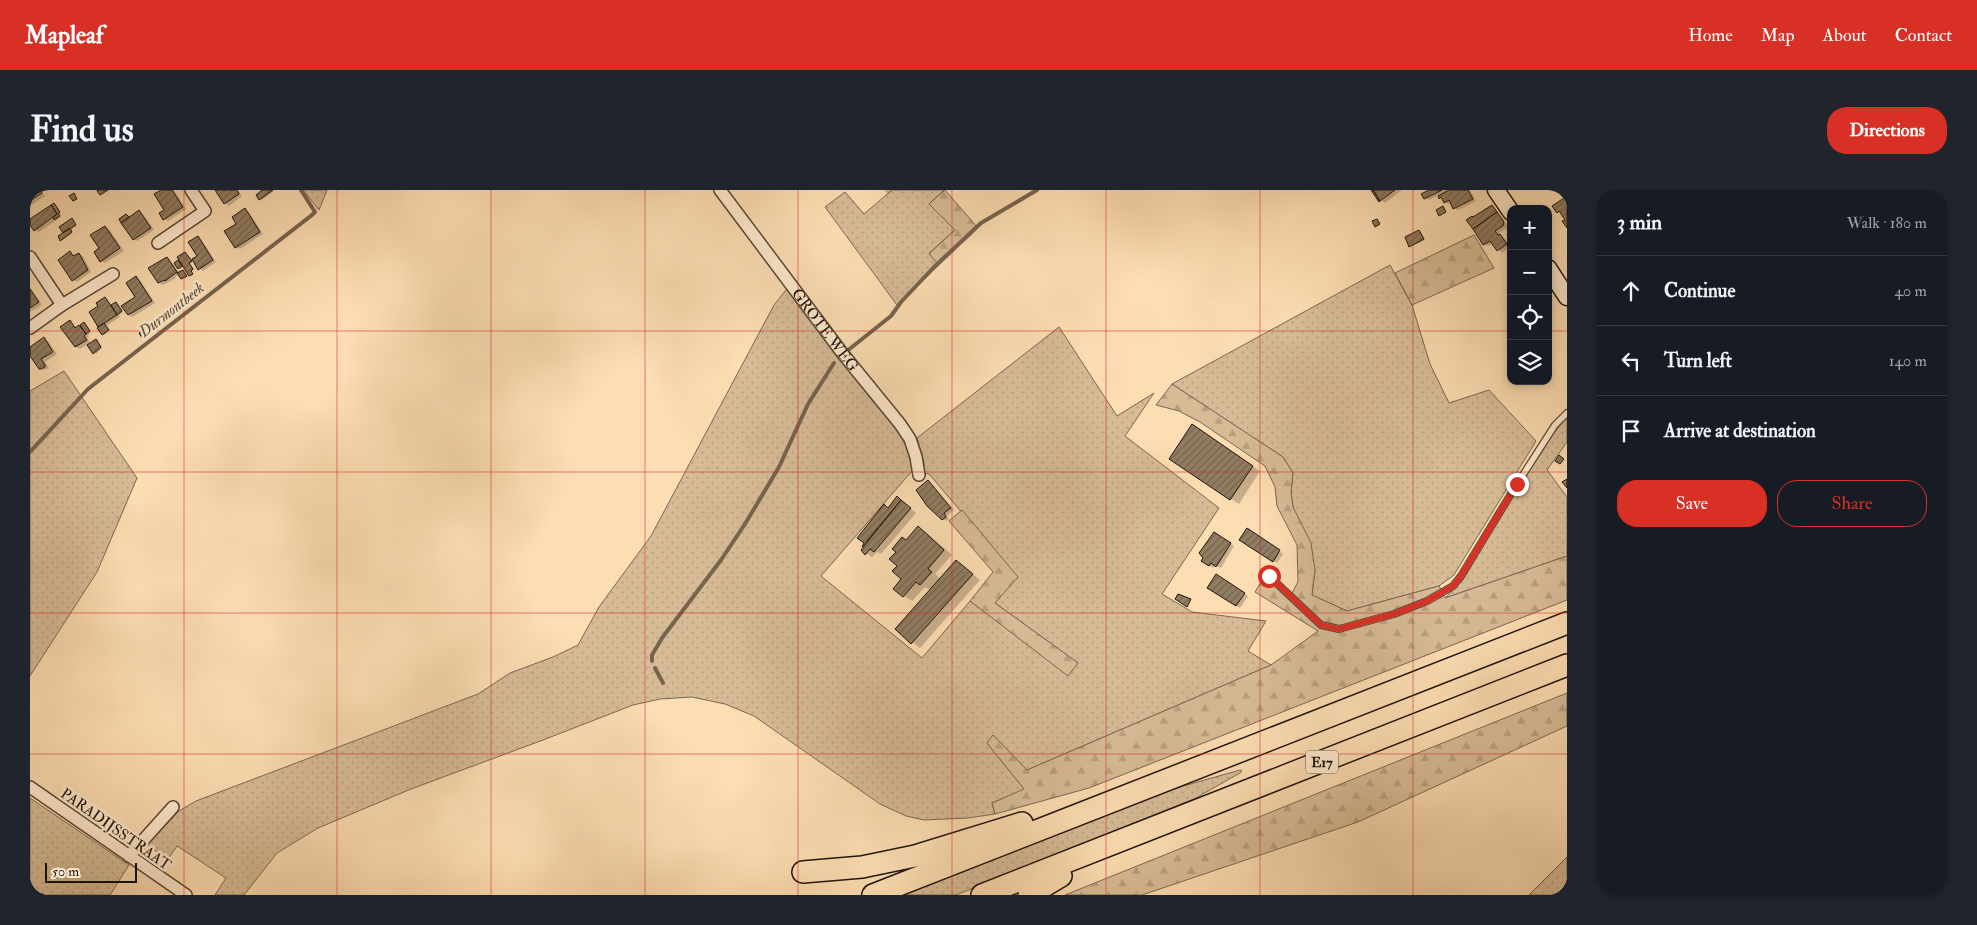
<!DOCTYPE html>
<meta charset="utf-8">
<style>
body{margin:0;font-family:"IM FELL Double Pica",serif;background:#20242c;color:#f1f3f6}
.controls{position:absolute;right:15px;top:15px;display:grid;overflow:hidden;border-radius:10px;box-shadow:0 2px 8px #0003}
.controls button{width:45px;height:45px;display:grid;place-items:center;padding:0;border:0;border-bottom:1px solid #363941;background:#171b24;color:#f1f3f6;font:25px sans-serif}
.scale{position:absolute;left:15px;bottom:12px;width:92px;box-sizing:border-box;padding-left:5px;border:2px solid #1d140d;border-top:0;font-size:14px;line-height:18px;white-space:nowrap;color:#1d140d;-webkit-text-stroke:4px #fee9cd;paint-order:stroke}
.stop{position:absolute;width:15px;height:15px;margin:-11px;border:4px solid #d93025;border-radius:50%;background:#fff}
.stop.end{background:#d93025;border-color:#fff;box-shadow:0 1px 5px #0008}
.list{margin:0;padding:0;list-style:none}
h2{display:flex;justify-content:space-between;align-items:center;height:65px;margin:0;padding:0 20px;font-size:21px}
h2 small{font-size:16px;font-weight:400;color:#9ea1a6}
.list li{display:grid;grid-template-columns:32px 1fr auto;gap:15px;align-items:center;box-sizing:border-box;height:70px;padding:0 20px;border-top:1px solid #363941}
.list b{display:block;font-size:19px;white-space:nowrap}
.list em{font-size:16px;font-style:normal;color:#9ea1a6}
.actions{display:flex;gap:10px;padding:15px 20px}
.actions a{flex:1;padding:11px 0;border:1px solid #d93025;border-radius:20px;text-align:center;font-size:18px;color:#d93025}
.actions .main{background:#d93025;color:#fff}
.icon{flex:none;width:28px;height:28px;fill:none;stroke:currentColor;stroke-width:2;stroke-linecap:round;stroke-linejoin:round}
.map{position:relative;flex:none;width:1537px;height:705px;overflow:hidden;border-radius:20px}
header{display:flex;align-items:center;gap:30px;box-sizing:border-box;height:70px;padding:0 25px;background:#d93025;color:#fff}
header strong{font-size:24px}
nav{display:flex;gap:28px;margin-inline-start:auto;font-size:18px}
.intro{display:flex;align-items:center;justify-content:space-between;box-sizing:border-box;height:120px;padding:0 30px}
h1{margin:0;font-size:35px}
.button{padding:12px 22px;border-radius:20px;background:#d93025;color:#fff;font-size:18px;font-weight:700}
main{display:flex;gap:30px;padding:0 30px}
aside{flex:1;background:#171b24;border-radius:20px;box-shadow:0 2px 8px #0003}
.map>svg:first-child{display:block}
.grass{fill:url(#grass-dots);stroke:#7a6852}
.forest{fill:url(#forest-firs);stroke:#7a6852}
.shadow{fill:#0003}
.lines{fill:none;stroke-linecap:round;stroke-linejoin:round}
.stream{stroke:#76644e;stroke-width:4}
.building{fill:url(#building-hatch);stroke:#1d140d}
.service-casing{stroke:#554636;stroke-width:8}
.minor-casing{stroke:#554636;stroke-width:14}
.secondary-casing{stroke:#1d140d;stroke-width:19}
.motorway-casing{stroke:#1d140d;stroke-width:24}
.service{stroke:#fee9cd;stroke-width:5.5}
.minor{stroke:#fee9cd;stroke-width:11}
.secondary{stroke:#fee9cd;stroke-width:16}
.motorway{stroke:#fdddb2;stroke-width:21}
.route{stroke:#d93025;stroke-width:6}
.grid{fill:none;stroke:#d62828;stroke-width:1;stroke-opacity:0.55}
.labels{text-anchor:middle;stroke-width:5;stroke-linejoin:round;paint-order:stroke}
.shield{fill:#fee9cd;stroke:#605447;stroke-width:1}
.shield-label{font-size:14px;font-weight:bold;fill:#1d140d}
.street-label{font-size:15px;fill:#1d140d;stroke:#fee9cd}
.water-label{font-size:16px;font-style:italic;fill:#60503e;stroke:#fee9cd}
</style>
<header>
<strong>Mapleaf</strong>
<nav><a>Home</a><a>Map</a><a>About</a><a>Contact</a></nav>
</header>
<div class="intro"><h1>Find us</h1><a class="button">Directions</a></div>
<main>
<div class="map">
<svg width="1537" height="705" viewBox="0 0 1537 705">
<defs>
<pattern id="grass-dots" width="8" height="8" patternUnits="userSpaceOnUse" patternTransform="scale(1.25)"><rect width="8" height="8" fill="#d7bb96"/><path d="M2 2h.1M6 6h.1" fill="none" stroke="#b8a080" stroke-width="1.8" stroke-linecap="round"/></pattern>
<pattern id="forest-firs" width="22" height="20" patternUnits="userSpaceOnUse" patternTransform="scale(1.25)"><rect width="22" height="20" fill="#d7bb96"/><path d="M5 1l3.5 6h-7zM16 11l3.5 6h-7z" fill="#b8a080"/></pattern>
<pattern id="building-hatch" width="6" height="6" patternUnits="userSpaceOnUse" patternTransform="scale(1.25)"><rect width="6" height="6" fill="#917d63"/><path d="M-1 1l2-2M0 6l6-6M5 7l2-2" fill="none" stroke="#766550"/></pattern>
</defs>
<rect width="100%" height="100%" fill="#fdddb2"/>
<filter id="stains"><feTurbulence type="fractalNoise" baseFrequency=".004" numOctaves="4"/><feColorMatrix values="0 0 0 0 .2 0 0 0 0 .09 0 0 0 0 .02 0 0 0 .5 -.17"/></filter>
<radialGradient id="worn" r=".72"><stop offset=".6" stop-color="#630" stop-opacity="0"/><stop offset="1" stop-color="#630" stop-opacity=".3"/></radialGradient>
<path class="grass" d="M273,0H297L289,20Z
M862,0H914L899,14L925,40L899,63L909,75L867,115L795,17L815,2L834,24Z
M1360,75L1382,115L1400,174L1419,213L1459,200L1506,251L1424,385L1409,396L1317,421L1282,405L1285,380L1263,317L1261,302L1263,283L1253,267L1142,194Z
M760,95L876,246L880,259L882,281L791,386L892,468L940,411L1038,485L1048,473L965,413L987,387L899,284L894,283V272L887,248L1029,137L1087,226L1124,203L1095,246L1189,318L1132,404L1162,422L1236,431L1218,461L1241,475L997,580L963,546L957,553L995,600L962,613L965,624L938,628L894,630L876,626L850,614L724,526L695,514L662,507L630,509L603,515L513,550L381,599L288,638L247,663L214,705H185L196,688L147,656L138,669L117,655L149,621L166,611L448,504L480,483L523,467L548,455L569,417L621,346L744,115Z
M34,181L107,288L67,382L0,486V201Z
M1537,227V252L1517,280L1537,307V366L1415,408L1433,390L1507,264Z
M1210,580L1212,581L1210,583L1164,609L926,705H866L1132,602Z
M0,608L99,675L80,705H0Z
M1537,667V705H1499Z"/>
<path class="forest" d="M915,0L948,38L909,75L899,64L925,40L899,14Z
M1444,45L1464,78L1382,115L1365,83Z
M1142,194L1253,267L1263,283L1261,302L1263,317L1281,353L1285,380L1282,405L1317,421L1409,396L1415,408L1537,366V410L1059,598L965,624L962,613L994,599L957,553L963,545L997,580L1241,475L1288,441L1225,402L1234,387L1261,405L1268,392L1267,355L1247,316L1245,297L1235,276L1170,232L1149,221L1126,215Z
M932,320L988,387L965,413L1048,473L1038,486L940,411L963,382L919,331Z
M1537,503V536L1328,632L1112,705H1035Z"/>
<path class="shadow" d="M0,0H11L15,6L0,16Z
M133,0H144L156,19L138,31L134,29L136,20Z
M186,0H208L212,6L199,16L195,13Z
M235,0L244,1L232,10L230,9Z
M854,0H862L858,4Z
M1345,0H1372L1355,13L1351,10Z
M1401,0H1440L1446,11L1428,20L1424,18L1421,13L1418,14L1414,12L1409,5L1399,10L1395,8Z
M24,14L31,23L28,25L31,27L9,42L5,40L0,30Z
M1462,16L1466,19L1477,35V38L1468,44L1474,48L1480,57L1472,63L1463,53L1458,56L1454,54L1444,28Z
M215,20L219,22L233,44L210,59L206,57L207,34Z
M109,22L113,24L124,40L107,51L104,49L91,29L98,26L99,29Z
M43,31L46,36L40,40L43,43L33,50H31Z
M75,37L79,39L94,61L75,73L71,71L70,59Z
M1389,42L1395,50L1382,56H1380Z
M168,47L171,49L186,72L173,81L164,71L160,74L164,80L161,82L163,85L161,86L154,77L150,79L144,76L150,83L153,81L158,87L154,89L150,84L145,87L146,88L133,95L129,93L120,79L137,69L144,75L151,70L155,63L161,71L168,66Z
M40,63L45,67L49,64L53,66L61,82L47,92L43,90Z
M106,88L110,90L125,113L102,127L99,125L107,107Z
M0,97L12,115L0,122Z
M75,108L83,116L88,114L93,122L89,125L90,127L76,136L79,141L74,145L69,136L70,116Z
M40,132L47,138L54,134H56L61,142L58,145L59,147L57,148L61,154L67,151L72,158L66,164L58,154L50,159L46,157L32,137Z
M122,136L126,140L114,148L112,147Z
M14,149L18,151L27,164L15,172L19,178L14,180L10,178L0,164V158Z
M1170,241L1230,281L1209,314L1201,309Z
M898,291L924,320L917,326L919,329L917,331L913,329Z
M867,308L886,323L851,364L847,362L842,367L832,360L837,354L829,347L859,319Z
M888,338L897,343L922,365L905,384L911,389L926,371L950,390L890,458L866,439L901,400L895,397L882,411L874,406L873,389L869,376L877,351Z
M1221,342L1253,364L1247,373L1211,349Z
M1184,343L1204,356L1191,378L1185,375L1183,378L1173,371Z
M1186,386L1218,406L1210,418L1179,398Z"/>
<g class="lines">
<path class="stream" d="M817,161L861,126L871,112L904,77L951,33L1007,0
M0,262L58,199L282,25L285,22L271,0
M622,471V465L632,448L691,370L715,334L749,277L778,214L804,173
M625,478L633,493"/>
</g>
<path class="building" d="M0,0H10L12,3L0,11Z
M68,0H78L70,5L67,1Z
M131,0H142L153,17L133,30L129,23L134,20L124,4Z
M185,0H207L209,4L194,14Z
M232,0H243L229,10L226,5Z
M1341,0H1343L1350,11L1349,12Z
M1343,0H1365L1350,11Z
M1399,0H1412L1394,9L1391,4Z
M1419,0H1438L1443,9L1423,19L1419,10L1414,13L1411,7L1409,9L1408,6Z
M44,3L47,9L43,11L39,6Z
M1537,6V38L1532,31L1535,30L1529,21L1527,23L1522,16Z
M24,13L30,22L28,23L30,26L24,30L23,27L27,24L21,15Z
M21,15L27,24L4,41L0,35V29Z
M1462,15L1467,22L1443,39L1436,30L1442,26L1443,27Z
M1413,16L1416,22L1409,26L1406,20Z
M215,18L230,42L205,58L194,41L206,34L202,27Z
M109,20L121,38L103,50L91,33Z
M1467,22L1474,32L1473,36L1465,41L1468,45L1470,44L1477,54L1467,61L1460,51L1453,55L1443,39Z
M96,24L99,27L91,33L89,29Z
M42,28L46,35L33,43L29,37Z
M1347,29L1350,34L1345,37L1342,31Z
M75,36L90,58L70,72L64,62L69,58L60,45Z
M40,38L42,42L30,51L28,46Z
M1389,40L1394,49L1379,57L1375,47Z
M168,46L183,70L168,80L162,69L167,66L158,52Z
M40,61L43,66L49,63L58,80L42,91L28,70Z
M155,62L162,71L159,73L163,79L161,81L163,84L159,86L147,67Z
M137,67L147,82L135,91L134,90L128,93L118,78Z
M148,70L152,76L148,79L144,73Z
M153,80L157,86L151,89L147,83Z
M106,86L122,111L98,125L91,116L105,107L96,93Z
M0,99L9,112L0,118Z
M75,107L87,125L68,137L59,122L68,116L66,113Z
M86,112L92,121L87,125L81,115Z
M40,130L45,138L49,135L56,144L54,146L57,150L45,157L30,137Z
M54,132L60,141L56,144L50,135Z
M74,133L79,140L72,145L67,138Z
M122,135L125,139L112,148L109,143Z
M14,147L23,162L11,169L15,175V177L11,179H9L0,166V157Z
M66,149L71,157L63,164L57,155Z
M1162,234L1223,276L1200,310L1139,269Z
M1529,265L1534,269L1530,274L1525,271Z
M1537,289V298L1532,292Z
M898,290L921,318L914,323L916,327L912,330L897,316L886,300Z
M867,306L871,310L832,357L834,353L827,348L854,314L858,318Z
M871,310L881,318L844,362L840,359L835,365L831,360Z
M888,336L914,360L898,379L902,382L890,395L886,392L873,407L863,399L871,389L862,381L867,376L859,369L866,362L862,359L872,347L876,350Z
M1217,338L1250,360L1243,372L1209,350Z
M1184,342L1201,353L1186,377L1181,373L1179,376L1171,371L1173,368L1169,363Z
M926,370L943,384L881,454L865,439Z
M1186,384L1215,403L1206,416L1177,398Z
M1148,404L1161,409L1157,417L1145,409Z"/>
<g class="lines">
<defs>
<path id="service" d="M1239,386L1291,435L1309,439L1364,424L1397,411L1423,396L1431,386L1487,294L1525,235L1537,223"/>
<g id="minor">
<path id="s1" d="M690,0L813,164L870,234L880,249L886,267L889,285"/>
<path d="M128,53L175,21L161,0"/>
<path d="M0,67L32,115"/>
<path d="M0,138L32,115L83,84"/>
<path d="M0,597L156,705"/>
<path d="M99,666L143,617"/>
</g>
<path id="secondary" d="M1466,0L1481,22
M1518,78L1537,107"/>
<path id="motorway" d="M773,682L832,677L885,666L992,633
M843,705L1537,433
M952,705L1537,475
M999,705L1031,686"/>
</defs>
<use href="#service" class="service-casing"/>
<use href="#minor" class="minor-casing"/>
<use href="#secondary" class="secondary-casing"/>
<use href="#motorway" class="motorway-casing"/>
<use href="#service" class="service"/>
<use href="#minor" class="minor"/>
<use href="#secondary" class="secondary"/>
<use href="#motorway" class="motorway"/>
</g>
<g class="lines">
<path class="route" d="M1239,386L1291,435L1309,439L1364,424L1397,411L1423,396L1431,386L1487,294"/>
</g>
<path class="grid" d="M154,0V705M307,0V705M461,0V705M615,0V705M768,0V705M922,0V705M1076,0V705M1230,0V705M1383,0V705M0,141H1481M1518,141H1537M0,282H1537M0,423H1537M0,564H1537"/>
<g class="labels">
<rect class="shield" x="1276" y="560.5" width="32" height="23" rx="4"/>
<g class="shield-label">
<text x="1292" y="577">E17</text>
</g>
<g class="street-label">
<text dy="5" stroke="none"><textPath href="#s1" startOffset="175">GROTE WEG</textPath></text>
<text transform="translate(86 639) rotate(35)" y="5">PARADIJSSTRAAT</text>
</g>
<g class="water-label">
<text transform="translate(141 119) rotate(-38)" y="6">Durmontbeek</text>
</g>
</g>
<rect width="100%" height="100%" filter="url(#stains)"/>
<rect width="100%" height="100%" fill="url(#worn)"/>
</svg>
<div class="controls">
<button>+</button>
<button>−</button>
<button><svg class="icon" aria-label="locate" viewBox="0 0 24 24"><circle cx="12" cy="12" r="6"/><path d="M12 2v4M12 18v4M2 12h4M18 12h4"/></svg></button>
<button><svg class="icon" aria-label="layers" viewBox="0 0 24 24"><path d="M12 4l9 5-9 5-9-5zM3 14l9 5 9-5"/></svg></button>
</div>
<div class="scale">50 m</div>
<div class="stop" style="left:1239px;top:386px"></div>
<div class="stop end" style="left:1487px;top:294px"></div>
</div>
<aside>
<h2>3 min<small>Walk · 180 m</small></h2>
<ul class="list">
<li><svg class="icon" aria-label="ahead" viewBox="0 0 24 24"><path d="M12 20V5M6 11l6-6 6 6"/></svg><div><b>Continue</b></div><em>40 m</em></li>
<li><svg class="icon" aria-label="left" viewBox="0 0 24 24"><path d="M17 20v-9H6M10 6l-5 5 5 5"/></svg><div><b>Turn left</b></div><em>140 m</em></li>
<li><svg class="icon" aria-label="arrive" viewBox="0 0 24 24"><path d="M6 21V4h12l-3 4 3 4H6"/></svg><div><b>Arrive at destination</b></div></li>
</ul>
<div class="actions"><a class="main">Save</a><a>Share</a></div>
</aside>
</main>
